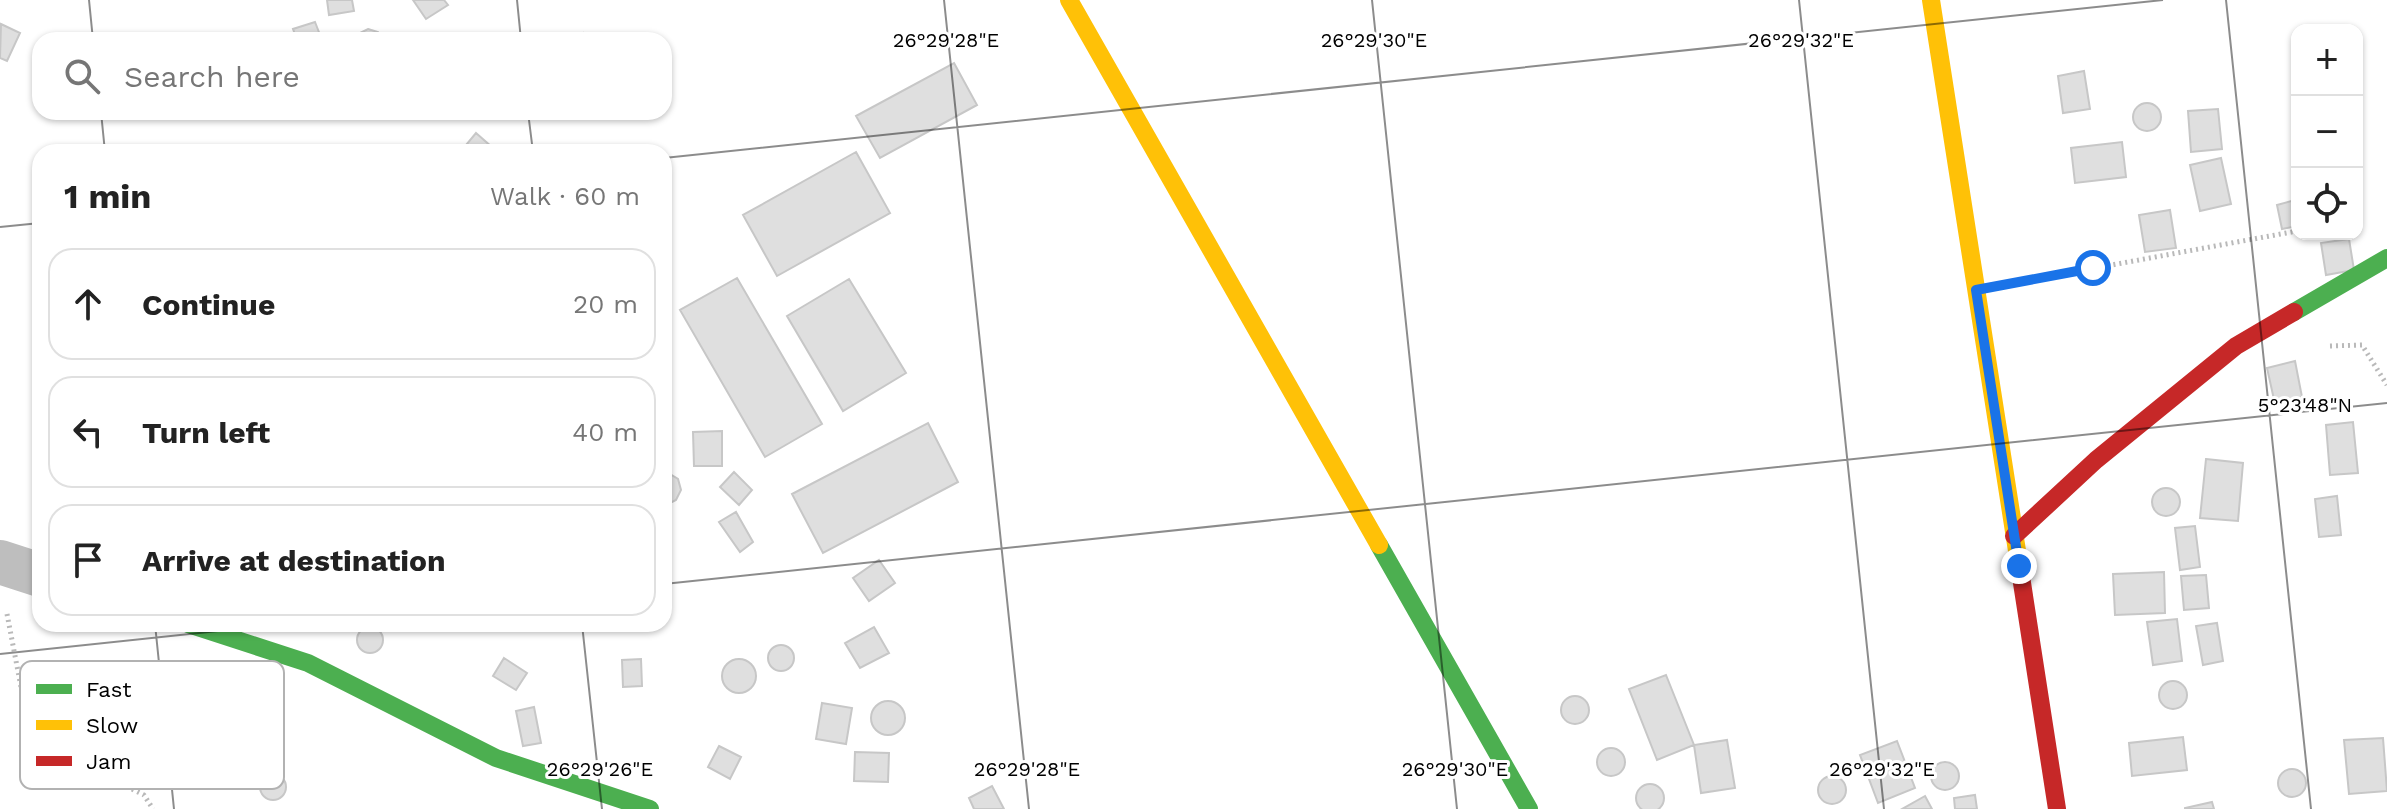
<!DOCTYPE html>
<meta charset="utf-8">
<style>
body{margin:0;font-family:"Work Sans",sans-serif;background:#f2f2f2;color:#222}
.controls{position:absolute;right:24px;top:24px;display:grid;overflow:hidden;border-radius:16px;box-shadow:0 2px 6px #0004}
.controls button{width:72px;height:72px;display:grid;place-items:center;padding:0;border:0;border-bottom:2px solid #e0e0e0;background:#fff;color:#222;font:40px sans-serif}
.stop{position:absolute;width:24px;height:24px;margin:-18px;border:6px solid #1a73e8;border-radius:50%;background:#fff}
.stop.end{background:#1a73e8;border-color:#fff;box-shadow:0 2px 8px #0008}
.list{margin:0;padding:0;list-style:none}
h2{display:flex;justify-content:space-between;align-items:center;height:104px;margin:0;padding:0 32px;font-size:34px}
h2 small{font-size:26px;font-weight:400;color:#767676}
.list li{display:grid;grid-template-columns:52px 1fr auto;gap:24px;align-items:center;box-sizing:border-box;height:112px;margin:0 16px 16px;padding:0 16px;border:2px solid #e0e0e0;border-radius:24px}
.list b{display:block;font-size:30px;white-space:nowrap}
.list em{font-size:26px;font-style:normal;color:#767676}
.icon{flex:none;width:44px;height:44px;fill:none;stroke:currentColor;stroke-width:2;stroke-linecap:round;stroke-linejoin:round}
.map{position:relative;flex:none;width:2387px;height:809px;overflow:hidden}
.search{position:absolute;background:#fff;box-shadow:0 2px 6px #0004;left:32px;top:32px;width:640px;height:88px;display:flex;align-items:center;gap:20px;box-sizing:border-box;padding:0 28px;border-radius:24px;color:#767676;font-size:30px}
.panel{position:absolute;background:#fff;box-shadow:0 2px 6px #0004;left:32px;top:144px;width:640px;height:488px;border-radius:24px}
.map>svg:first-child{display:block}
.building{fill:#dfdfdf;stroke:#c7c7c7;stroke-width:2}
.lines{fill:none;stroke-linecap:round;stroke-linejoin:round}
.path{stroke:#b9b9b9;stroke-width:5;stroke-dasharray:2 4;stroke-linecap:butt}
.street{stroke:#bebebe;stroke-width:44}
.fast{stroke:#4caf50;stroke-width:18}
.slow{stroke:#ffc107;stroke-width:18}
.jam{stroke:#c62828;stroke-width:18}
.route{stroke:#1a73e8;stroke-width:10}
.ticks{fill:none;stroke:#000;stroke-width:2;stroke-opacity:0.45}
.key{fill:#fff;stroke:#b2b2b2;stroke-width:2}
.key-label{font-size:22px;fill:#000}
.ticks-label{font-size:20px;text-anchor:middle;fill:#000;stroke:#fff;stroke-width:6;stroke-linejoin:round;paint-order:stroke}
</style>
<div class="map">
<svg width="2387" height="809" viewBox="0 0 2387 809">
<rect width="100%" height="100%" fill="#fff"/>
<path class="building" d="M327,0H352L354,11L329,15Z
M413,0H444L448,5L426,19Z
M315,22L322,40H297L293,29Z
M1,24L20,33L7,61L0,58Z
M368,29L378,32L382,40H358L360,33Z
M583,33L584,40H561L560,37Z
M954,63L977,105L880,158L856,116Z
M2084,71L2090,109L2063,113L2058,76Z
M2133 117a14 14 0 1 1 28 0a14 14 0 1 1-28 0Z
M2218,109L2222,149L2191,152L2188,111Z
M476,133L493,148L490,152L461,151Z
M2122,142L2126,177L2075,183L2071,148Z
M856,152L890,213L777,276L743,215Z
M2221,158L2231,204L2200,211L2190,165Z
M2295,200L2297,226L2282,229L2277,205Z
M2170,210L2176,248L2145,252L2139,215Z
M2349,239L2354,270L2326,275L2321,243Z
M737,278L822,424L765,457L680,310Z
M849,279L906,373L843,411L787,316Z
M2295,361L2302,397L2275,404L2267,368Z
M2353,422L2358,473L2330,475L2326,425Z
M928,423L958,482L823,553L792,494Z
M722,431V466H694L693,432Z
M2206,459L2243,463L2238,521L2200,518Z
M665,471L678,479L681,490L676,500L664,506Z
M734,472L752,490L739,505L720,487Z
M2152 502a14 14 0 1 1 28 0a14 14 0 1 1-28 0Z
M2337,496L2341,535L2319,537L2315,499Z
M736,512L753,542L740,552L719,522Z
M2195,526L2200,567L2180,570L2175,528Z
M879,560L895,583L869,601L853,578Z
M2164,572L2165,613L2115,615L2113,574Z
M2206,575L2209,608L2184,610L2181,576Z
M2177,619L2182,661L2153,665L2147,622Z
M2217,623L2223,661L2203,665L2196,626Z
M357 640a13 13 0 1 1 26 0a13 13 0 1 1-26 0Z
M874,627L889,653L860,668L845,643Z
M768 658a13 13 0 1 1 26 0a13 13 0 1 1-26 0Z
M504,658L527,673L516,690L493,676Z
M641,659L642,686L623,687L622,660Z
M722 676a17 17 0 1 1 34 0a17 17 0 1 1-34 0Z
M1666,675L1694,745L1657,760L1629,689Z
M2159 695a14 14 0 1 1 28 0a14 14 0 1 1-28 0Z
M1561 710a14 14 0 1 1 28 0a14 14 0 1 1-28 0Z
M871 718a17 17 0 1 1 34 0a17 17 0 1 1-34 0Z
M822,703L852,708L846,744L816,739Z
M534,707L541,743L523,746L516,711Z
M2183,737L2187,770L2132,776L2129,743Z
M2383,738L2387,791L2349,794L2344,740Z
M1727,740L1735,788L1701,793L1694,745Z
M1897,741L1915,788L1878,803L1860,755Z
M719,746L741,757L730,779L708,767Z
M1597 762a14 14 0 1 1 28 0a14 14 0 1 1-28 0Z
M855,752L889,753L888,782L854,781Z
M1931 776a14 14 0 1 1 28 0a14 14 0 1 1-28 0Z
M2278 783a14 14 0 1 1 28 0a14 14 0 1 1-28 0Z
M260 787a13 13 0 1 1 26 0a13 13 0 1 1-26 0Z
M1818 790a14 14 0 1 1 28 0a14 14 0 1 1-28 0Z
M1636 798a14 14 0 1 1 28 0a14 14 0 1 1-28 0Z
M992,786L1004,809H974L969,798Z
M1975,795L1977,809H1955L1954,798Z
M1925,796L1932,809H1902Z
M2212,802L2214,809H2185V808Z"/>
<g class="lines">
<path class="path" d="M2019,282L2297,231
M2330,346L2362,345L2387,385
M7,614L31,739L144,795L153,809"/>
<path class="street" d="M0,562L40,575"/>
<path class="fast" d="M2294,312L2387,258
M1379,545L1529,809
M188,624L308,663L496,758L650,809"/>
<path class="slow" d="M1069,0L1379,545
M1931,0L2020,570"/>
<path class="jam" d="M2014,536L2096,460L2236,346L2294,312
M2020,570L2057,809"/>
</g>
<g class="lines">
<path class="route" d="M2019,566L1976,290L2093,268"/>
</g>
<path class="ticks" d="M89,0L93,40M517,0L521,40M944,0L1029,809M1372,0L1457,809M1799,0L1884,809M2226,0L2311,809M101,112L105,152M528,112L533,152M664,158L2163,0M0,227L40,223M664,584L2387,403M155,624L174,809M582,624L602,809M0,654L284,624"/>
<rect x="20" y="661" width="264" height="128" rx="12" class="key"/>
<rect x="36" y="684" width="36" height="10" fill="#4caf50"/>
<rect x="36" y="720" width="36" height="10" fill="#ffc107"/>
<rect x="36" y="756" width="36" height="10" fill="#c62828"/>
<g class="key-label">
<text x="86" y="697">Fast</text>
<text x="86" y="733">Slow</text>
<text x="86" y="769">Jam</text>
</g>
<g class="ticks-label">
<text x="946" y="47">26°29'28"E</text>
<text x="1374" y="47">26°29'30"E</text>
<text x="1801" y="47">26°29'32"E</text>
<text x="2305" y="412">5°23'48"N</text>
<text x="600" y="776">26°29'26"E</text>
<text x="1027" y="776">26°29'28"E</text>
<text x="1455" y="776">26°29'30"E</text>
<text x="1882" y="776">26°29'32"E</text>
</g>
</svg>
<div class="controls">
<button>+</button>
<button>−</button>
<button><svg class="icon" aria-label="locate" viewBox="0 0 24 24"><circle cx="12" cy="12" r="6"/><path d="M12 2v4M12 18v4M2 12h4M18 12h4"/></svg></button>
</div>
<div class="stop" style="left:2093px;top:268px"></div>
<div class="stop end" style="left:2019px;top:566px"></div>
<div class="search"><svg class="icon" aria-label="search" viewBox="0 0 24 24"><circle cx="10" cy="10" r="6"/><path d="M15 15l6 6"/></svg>Search here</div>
<section class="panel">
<h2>1 min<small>Walk · 60 m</small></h2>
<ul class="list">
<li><svg class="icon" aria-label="ahead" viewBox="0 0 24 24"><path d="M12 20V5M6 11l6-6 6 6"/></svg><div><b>Continue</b></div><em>20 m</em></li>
<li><svg class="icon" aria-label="left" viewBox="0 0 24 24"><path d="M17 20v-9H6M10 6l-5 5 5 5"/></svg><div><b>Turn left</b></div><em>40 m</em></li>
<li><svg class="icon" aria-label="arrive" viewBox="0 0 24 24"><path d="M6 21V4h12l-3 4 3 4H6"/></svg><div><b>Arrive at destination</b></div></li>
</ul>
</section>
</div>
